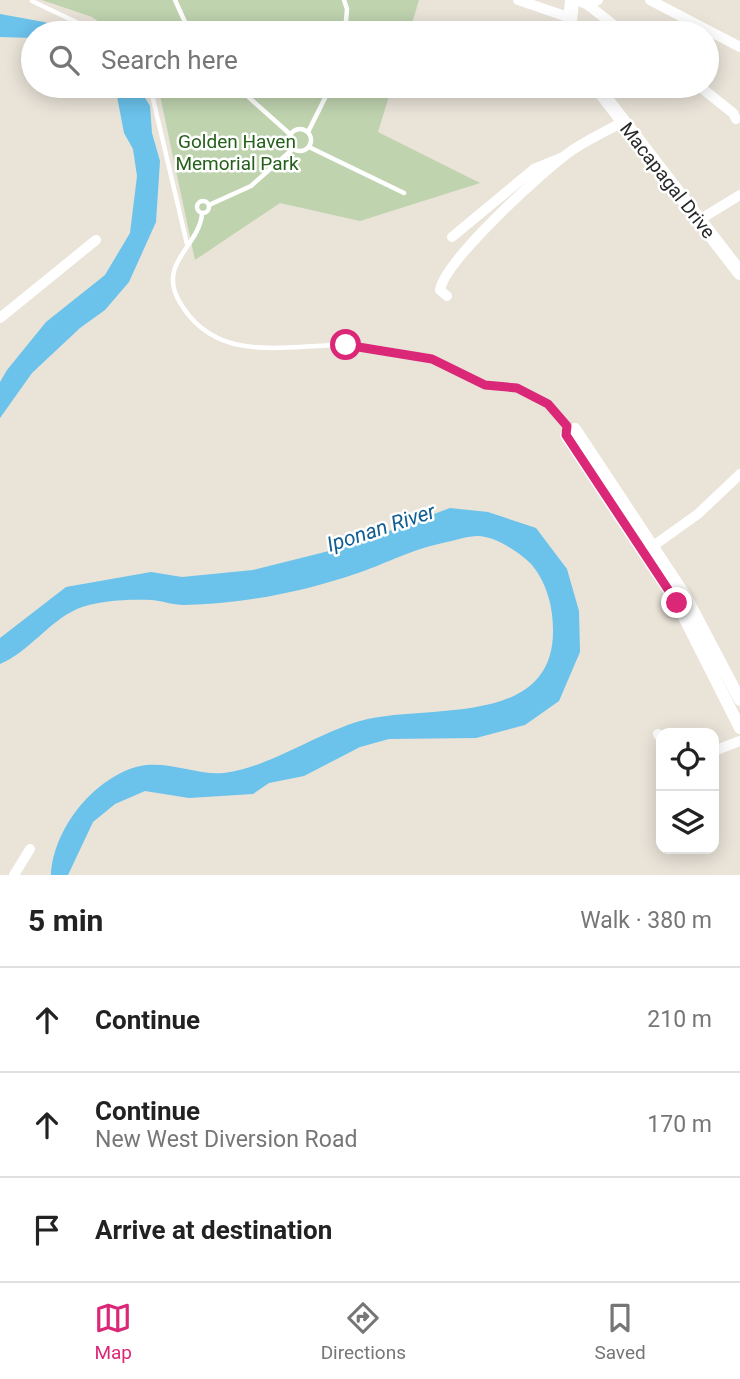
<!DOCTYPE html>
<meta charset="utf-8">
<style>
body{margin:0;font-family:Roboto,sans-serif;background:#f6f6f6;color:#222}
.controls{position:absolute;right:21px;bottom:21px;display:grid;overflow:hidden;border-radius:14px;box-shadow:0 4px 18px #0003}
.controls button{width:63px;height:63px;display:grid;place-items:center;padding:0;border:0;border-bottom:2px solid #e0e0e0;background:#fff;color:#222;font:35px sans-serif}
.stop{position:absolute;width:21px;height:21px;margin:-16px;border:5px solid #db2777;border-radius:50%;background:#fff}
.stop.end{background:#db2777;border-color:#fff;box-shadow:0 2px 7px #0008}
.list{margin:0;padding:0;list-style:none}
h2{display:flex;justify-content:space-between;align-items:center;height:91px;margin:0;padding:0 28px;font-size:30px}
h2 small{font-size:23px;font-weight:400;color:#767676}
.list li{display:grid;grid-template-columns:46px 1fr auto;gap:21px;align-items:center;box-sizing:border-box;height:105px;padding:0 28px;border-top:2px solid #e0e0e0}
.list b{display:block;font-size:26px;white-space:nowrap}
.list p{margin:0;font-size:23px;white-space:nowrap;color:#767676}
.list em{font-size:23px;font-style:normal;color:#767676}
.icon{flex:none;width:38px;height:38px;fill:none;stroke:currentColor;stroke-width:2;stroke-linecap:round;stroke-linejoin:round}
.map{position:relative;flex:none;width:740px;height:875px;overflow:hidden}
.search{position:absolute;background:#fff;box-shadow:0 4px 18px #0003;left:21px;right:21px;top:21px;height:77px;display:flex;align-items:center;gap:18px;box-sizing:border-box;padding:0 24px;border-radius:38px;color:#767676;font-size:26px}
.sheet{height:406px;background:#fff}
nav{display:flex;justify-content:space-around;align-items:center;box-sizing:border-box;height:98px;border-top:2px solid #e0e0e0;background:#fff;font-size:19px;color:#767676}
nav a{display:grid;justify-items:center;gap:4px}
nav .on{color:#db2777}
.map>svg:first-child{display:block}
.cemetery{fill:#bfd3af}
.water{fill:#6bc2eb}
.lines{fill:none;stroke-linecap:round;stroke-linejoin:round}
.service{stroke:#fff;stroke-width:4.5}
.minor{stroke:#fff;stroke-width:10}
.tertiary{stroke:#fff;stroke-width:12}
.secondary{stroke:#fff;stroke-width:14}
.route{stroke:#db2777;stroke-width:9}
.labels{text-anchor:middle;stroke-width:5;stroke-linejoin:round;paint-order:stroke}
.park-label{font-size:19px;fill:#25601a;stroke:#fff}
.street-label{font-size:19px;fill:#272727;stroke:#fff}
.water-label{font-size:21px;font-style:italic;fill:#105e92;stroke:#fff}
</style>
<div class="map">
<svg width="740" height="875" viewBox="0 0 740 875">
<rect width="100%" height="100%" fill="#e9e3d8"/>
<path class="cemetery" d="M42,0H419L409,33H114L92,17Z
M158,86H392L378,132L480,183L360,221L280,203L195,260Z"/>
<path class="water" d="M0,14L44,22L75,33H33V38L0,37Z
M111,86H138L150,106L152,133L160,161L156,222L129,282L105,310L80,328L32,373L0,418V382L7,370L46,322L105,275L130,233L137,176L133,149L124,133L116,91Z
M450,508L488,512L536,528L567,569L579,611L580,652L559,701L525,725L476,738L389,739L360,747L304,776L269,783L253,794L189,798L145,791L115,804L93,822L68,875H51C53,830 92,780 136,767C165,759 198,776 224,773C265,769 318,733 360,721C423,703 554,730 553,630C553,607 547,583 532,565C521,553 495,536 478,536C468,536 456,540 447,542C412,549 390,562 358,573C303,592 242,604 184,605C173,605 163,601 152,600C130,599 98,600 77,609C48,622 29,652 0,664V638L66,587L151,572L182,577L253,570L349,546Z"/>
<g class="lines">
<path class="service" d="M175,0L190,33
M344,0L347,9L345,33
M32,1L99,33
M150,86L187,244
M236,86L291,135
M289 140a11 11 0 1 1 22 0a11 11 0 1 1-22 0Z
M308,132L331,86
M309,147L404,193
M197 207a6 6 0 1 1 12 0a6 6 0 1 1-12 0Z
M209,205L251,186L294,148
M202,214C199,246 159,262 178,299C218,373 298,339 362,346C389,349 420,354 445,364C458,370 470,379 483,384C497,390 515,384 534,395C548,403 559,424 574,428"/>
<path class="minor" d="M518,0L568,17
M577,0L588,5L598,0
M650,0L740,47
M588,5L624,33
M699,86L733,113L736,119
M542,93L558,86
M699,220L740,195
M452,237L534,169L561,158
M447,296L440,290C445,260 544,170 571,151C587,140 606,131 623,122
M0,318L96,240
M653,546L698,514L740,474
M658,734L661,739
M714,751L740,741
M14,875L30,849"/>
<path class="tertiary" d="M740,700L686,597L575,429L566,435L677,603L740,728"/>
<path class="secondary" d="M569,33L572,0
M596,86L740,273"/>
</g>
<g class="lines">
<path class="route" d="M346,345L432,359L485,385L517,388L548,404L567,426L566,435L677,603"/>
</g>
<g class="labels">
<g class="park-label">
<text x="237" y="148">Golden Haven<tspan x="237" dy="22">Memorial Park</tspan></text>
</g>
<g class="street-label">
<text transform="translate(668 180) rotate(52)" y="7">Macapagal Drive</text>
</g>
<g class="water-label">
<text transform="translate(381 528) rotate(-18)" y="7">Iponan River</text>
</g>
</g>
</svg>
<div class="controls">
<button><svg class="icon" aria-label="locate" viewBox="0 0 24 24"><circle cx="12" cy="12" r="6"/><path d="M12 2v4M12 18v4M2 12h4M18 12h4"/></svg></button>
<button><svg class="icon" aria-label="layers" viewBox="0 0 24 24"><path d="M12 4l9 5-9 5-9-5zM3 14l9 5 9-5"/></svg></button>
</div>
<div class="stop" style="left:346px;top:345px"></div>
<div class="stop end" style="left:677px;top:603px"></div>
<div class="search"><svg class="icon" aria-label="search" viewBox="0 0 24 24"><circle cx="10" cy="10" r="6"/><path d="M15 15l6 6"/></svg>Search here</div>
</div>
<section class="sheet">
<h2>5 min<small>Walk · 380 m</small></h2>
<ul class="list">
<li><svg class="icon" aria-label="ahead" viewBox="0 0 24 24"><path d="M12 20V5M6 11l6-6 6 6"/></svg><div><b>Continue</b></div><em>210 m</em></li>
<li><svg class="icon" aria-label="ahead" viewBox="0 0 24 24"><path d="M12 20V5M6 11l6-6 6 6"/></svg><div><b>Continue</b><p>New West Diversion Road</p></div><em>170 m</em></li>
<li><svg class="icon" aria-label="arrive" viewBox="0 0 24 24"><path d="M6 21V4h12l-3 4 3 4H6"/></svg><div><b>Arrive at destination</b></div></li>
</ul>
</section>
<nav>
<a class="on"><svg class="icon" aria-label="map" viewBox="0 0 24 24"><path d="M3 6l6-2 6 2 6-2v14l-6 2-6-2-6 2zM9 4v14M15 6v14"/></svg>Map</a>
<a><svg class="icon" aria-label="directions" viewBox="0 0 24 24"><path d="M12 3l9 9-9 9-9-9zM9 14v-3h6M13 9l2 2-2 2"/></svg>Directions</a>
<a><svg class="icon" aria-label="saved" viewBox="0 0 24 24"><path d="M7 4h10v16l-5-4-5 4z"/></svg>Saved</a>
</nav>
